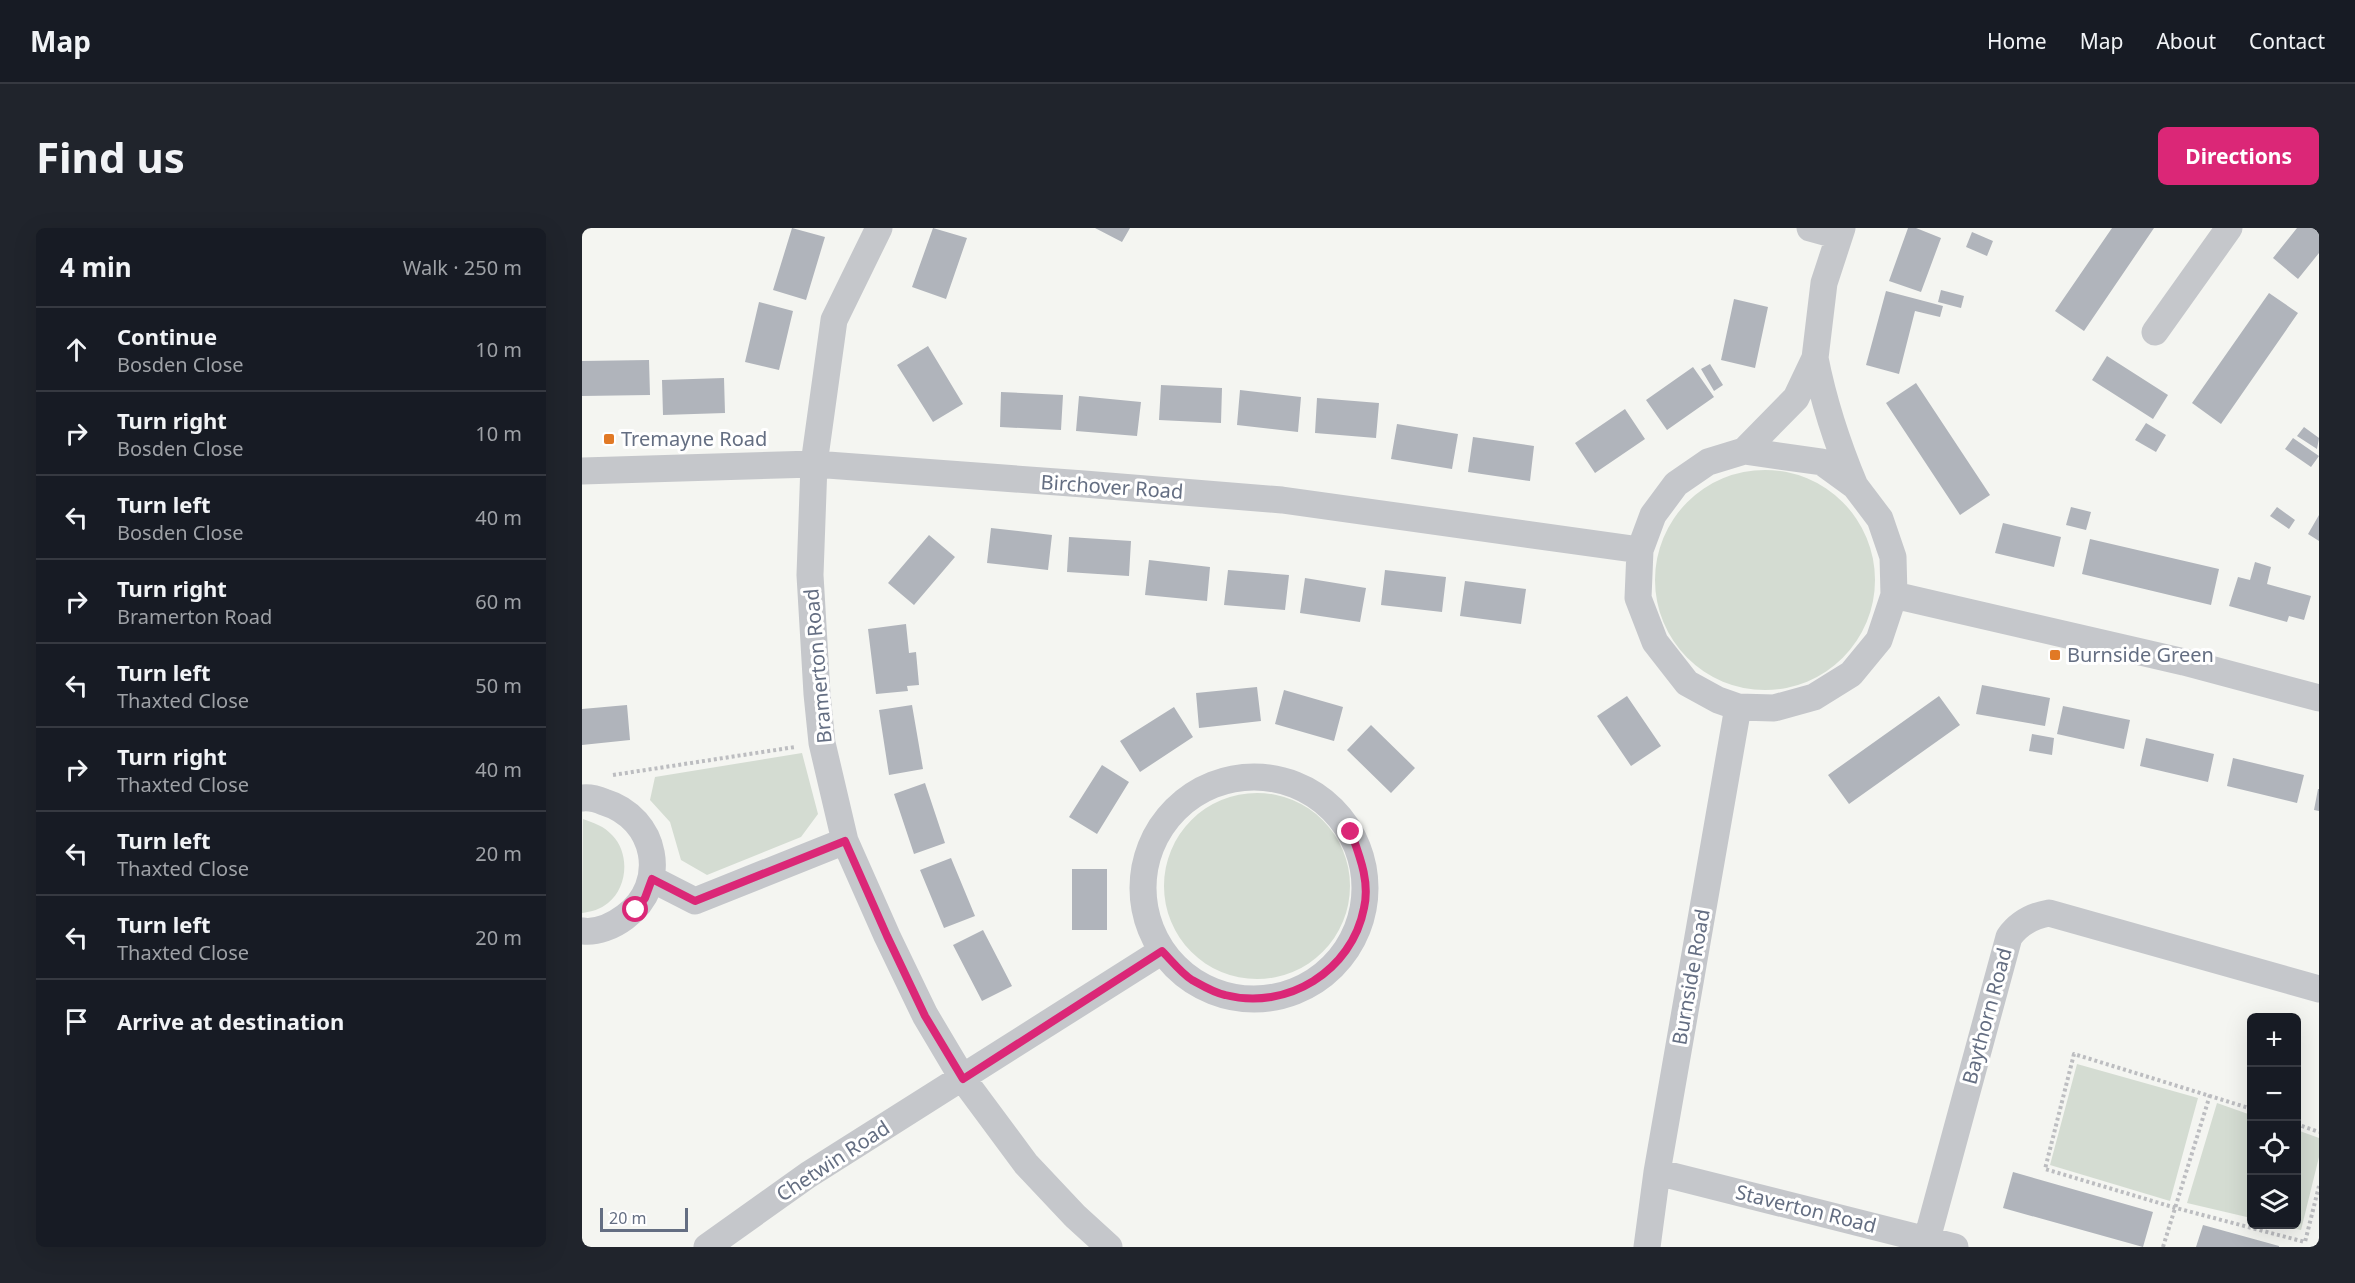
<!DOCTYPE html>
<meta charset="utf-8">
<style>
body{margin:0;font-family:"Noto Sans",sans-serif;background:#20242c;color:#f1f3f6}
.controls{position:absolute;right:18px;bottom:18px;display:grid;overflow:hidden;border-radius:9px;box-shadow:0 6px 24px #0002}
.controls button{width:54px;height:54px;display:grid;place-items:center;padding:0;border:0;border-bottom:2px solid #363941;background:#171b24;color:#f1f3f6;font:30px sans-serif}
.scale{position:absolute;left:18px;bottom:15px;width:88px;box-sizing:border-box;padding-left:6px;border:3px solid #646e82;border-top:0;font-size:16px;line-height:21px;white-space:nowrap;color:#646e82;-webkit-text-stroke:4px #fff;paint-order:stroke}
.stop{position:absolute;width:18px;height:18px;margin:-14px;border:4px solid #db2777;border-radius:50%;background:#fff}
.stop.end{background:#db2777;border-color:#fff;box-shadow:0 2px 6px #0008}
.list{margin:0;padding:0;list-style:none}
h2{display:flex;justify-content:space-between;align-items:center;height:78px;margin:0;padding:0 24px;font-size:26px}
h2 small{font-size:20px;font-weight:400;color:#9ea1a6}
.list li{display:grid;grid-template-columns:39px 1fr auto;gap:18px;align-items:center;box-sizing:border-box;height:84px;padding:0 24px;border-top:2px solid #363941}
.list b{display:block;font-size:22px;white-space:nowrap}
.list p{margin:0;font-size:20px;white-space:nowrap;color:#9ea1a6}
.list em{font-size:20px;font-style:normal;color:#9ea1a6}
.icon{flex:none;width:33px;height:33px;fill:none;stroke:currentColor;stroke-width:2;stroke-linecap:round;stroke-linejoin:round}
.map{position:relative;flex:none;width:1737px;height:1019px;overflow:hidden;border-radius:9px}
header{display:flex;align-items:center;gap:36px;box-sizing:border-box;height:84px;padding:0 30px;background:#171b24;border-bottom:2px solid #363941}
header strong{font-size:28px}
nav{display:flex;gap:33px;margin-inline-start:auto;font-size:21px}
.intro{display:flex;align-items:center;justify-content:space-between;box-sizing:border-box;height:144px;padding:0 36px}
h1{margin:0;font-size:42px}
.button{padding:15px 27px;border-radius:9px;background:#db2777;color:#fff;font-size:21px;font-weight:700}
main{display:flex;gap:36px;padding:0 36px}
aside{flex:1;background:#171b24;border-radius:9px;box-shadow:0 6px 24px #0002}
.map>svg:first-child{display:block}
.green{fill:#d4dcd2}
.building{fill:#b0b4bb}
.lines{fill:none;stroke-linecap:round;stroke-linejoin:round}
.path{stroke:#bcbdc0;stroke-width:4;stroke-dasharray:3 3;stroke-linecap:butt}
.minor{stroke:#c5c7cb;stroke-width:27}
.route{stroke:#db2777;stroke-width:8}
.poi-dot{fill:#e17925;stroke:#fff;stroke-width:2}
.labels{text-anchor:middle;stroke-width:6;stroke-linejoin:round;paint-order:stroke}
.poi-label{font-size:20px;fill:#646e82;stroke:#fff;text-anchor:start}
.street-label{font-size:20px;fill:#646e82;stroke:#fff}
</style>
<header>
<strong>Map</strong>
<nav><a>Home</a><a>Map</a><a>About</a><a>Contact</a></nav>
</header>
<div class="intro"><h1>Find us</h1><a class="button">Directions</a></div>
<main>
<aside>
<h2>4 min<small>Walk · 250 m</small></h2>
<ul class="list">
<li><svg class="icon" aria-label="ahead" viewBox="0 0 24 24"><path d="M12 20V5M6 11l6-6 6 6"/></svg><div><b>Continue</b><p>Bosden Close</p></div><em>10 m</em></li>
<li><svg class="icon" aria-label="right" viewBox="0 0 24 24"><path d="M7 20v-9h11M14 6l5 5-5 5"/></svg><div><b>Turn right</b><p>Bosden Close</p></div><em>10 m</em></li>
<li><svg class="icon" aria-label="left" viewBox="0 0 24 24"><path d="M17 20v-9H6M10 6l-5 5 5 5"/></svg><div><b>Turn left</b><p>Bosden Close</p></div><em>40 m</em></li>
<li><svg class="icon" aria-label="right" viewBox="0 0 24 24"><path d="M7 20v-9h11M14 6l5 5-5 5"/></svg><div><b>Turn right</b><p>Bramerton Road</p></div><em>60 m</em></li>
<li><svg class="icon" aria-label="left" viewBox="0 0 24 24"><path d="M17 20v-9H6M10 6l-5 5 5 5"/></svg><div><b>Turn left</b><p>Thaxted Close</p></div><em>50 m</em></li>
<li><svg class="icon" aria-label="right" viewBox="0 0 24 24"><path d="M7 20v-9h11M14 6l5 5-5 5"/></svg><div><b>Turn right</b><p>Thaxted Close</p></div><em>40 m</em></li>
<li><svg class="icon" aria-label="left" viewBox="0 0 24 24"><path d="M17 20v-9H6M10 6l-5 5 5 5"/></svg><div><b>Turn left</b><p>Thaxted Close</p></div><em>20 m</em></li>
<li><svg class="icon" aria-label="left" viewBox="0 0 24 24"><path d="M17 20v-9H6M10 6l-5 5 5 5"/></svg><div><b>Turn left</b><p>Thaxted Close</p></div><em>20 m</em></li>
<li><svg class="icon" aria-label="arrive" viewBox="0 0 24 24"><path d="M6 21V4h12l-3 4 3 4H6"/></svg><div><b>Arrive at destination</b></div></li>
</ul>
</aside>
<div class="map">
<svg width="1737" height="1019" viewBox="0 0 1737 1019">
<rect width="100%" height="100%" fill="#f4f5f1"/>
<path class="green" d="M1073 352a110 110 0 1 1 220 0a110 110 0 1 1-220 0Z
M220,525L236,586L219,609L125,647L99,632L88,594L68,572L73,549Z
M582 658a93 93 0 1 1 186 0a93 93 0 1 1-186 0Z
M1,591C12,595 22,598 30,607C48,625 46,659 26,675C19,681 9,684 0,685Z
M1495,836L1616,870L1588,973L1468,937Z
M1635,875L1669,887V990L1605,975Z
M1715,902L1737,910V929L1719,1002L1695,997L1714,996Z"/>
<path class="building" d="M210,0L243,9L224,72L191,62Z
M351,0L385,10L364,71L330,59Z
M513,0H548L540,14Z
M1326,0H1334L1359,10L1339,64L1307,53Z
M1530,0H1572L1502,103L1473,83Z
M1715,0H1737V25L1716,51L1691,30Z
M1390,4L1411,13L1405,28L1384,19Z
M1359,62L1382,68L1379,80L1356,74Z
M1304,63L1361,78L1358,89L1333,83L1317,146L1284,137Z
M1687,65L1716,85L1639,196L1610,175Z
M1152,71L1186,79L1173,140L1139,132Z
M177,74L211,83L197,142L163,134Z
M346,118L381,176L351,194L315,137Z
M1525,128L1586,167L1571,191L1510,152Z
M67,132L68,167L0,168V133Z
M1128,136L1141,157L1132,163L1119,141Z
M1111,139L1132,169L1085,202L1064,172Z
M142,150L143,185L81,187L80,152Z
M1334,155L1408,267L1378,287L1304,175Z
M579,157L640,160L639,195L577,192Z
M658,162L719,169L716,204L655,197Z
M419,164L481,167L479,202L418,199Z
M497,168L559,174L555,208L494,203Z
M735,170L797,175L794,210L733,205Z
M1043,181L1063,211L1013,245L993,215Z
M1564,195L1584,207L1574,224L1553,212Z
M815,196L876,206L870,241L809,231Z
M1722,199L1737,210L1735,221L1715,208Z
M891,209L952,218L948,253L886,244Z
M1711,210L1737,228L1729,239L1703,221Z
M1489,279L1509,284L1504,302L1484,297Z
M1695,279L1713,292L1707,301L1688,288Z
M1737,287V313L1726,306Z
M1421,295L1479,309L1472,339L1413,325Z
M409,300L470,307L466,342L405,335Z
M347,307L373,329L332,377L306,355Z
M487,309L549,313L547,348L485,344Z
M1508,311L1637,341L1629,377L1500,346Z
M567,332L628,339L625,373L563,367Z
M1673,334L1689,339L1685,356L1729,368L1722,392L1707,388L1705,394L1647,378L1656,349L1668,352Z
M646,342L707,347L703,382L642,377Z
M803,342L864,349L860,384L799,377Z
M723,350L784,360L778,394L718,385Z
M883,353L944,361L939,396L878,388Z
M324,396L327,425L334,424L337,457L325,458L326,463L294,466L286,401Z
M1400,457L1468,470L1463,498L1394,486Z
M675,459L679,493L617,500L614,465Z
M702,462L761,479L752,513L693,496Z
M1045,468L1079,518L1049,538L1015,488Z
M1357,468L1378,497L1267,576L1246,547Z
M45,477L48,512L0,517V481Z
M330,477L341,541L307,547L297,482Z
M1481,478L1548,492L1542,521L1475,506Z
M592,479L611,509L558,544L538,513Z
M789,497L833,540L809,565L765,522Z
M1450,506L1472,510L1470,527L1447,523Z
M1564,510L1632,526L1626,554L1558,538Z
M1651,530L1722,547L1715,575L1645,558Z
M520,537L547,554L515,606L487,589Z
M343,555L363,615L332,626L312,566Z
M1736,561H1737V583L1732,582Z
M369,630L393,688L362,700L338,642Z
M490,641H525V702H490Z
M401,702L430,758L400,773L371,717Z
M1431,944L1571,984L1561,1019L1421,980Z
M1621,997L1697,1018V1019H1614Z"/>
<g class="lines">
<path class="path" d="M31,547L213,519
M1670,881L1492,826L1463,941L1594,980L1723,1014L1737,958
M1714,896L1737,904
M1581,1019L1628,867"/>
<path class="minor" d="M297,0L252,92L232,236L228,347L235,466L240,515L263,613L305,708L343,787L381,851L444,936L493,988L527,1019
M1228,0L1257,8
M1573,104L1647,0
M1233,130L1242,55L1260,0
M1162,223L1240,234L1273,258L1298,291L1311,329L1312,367L1297,412L1269,446L1232,469L1192,480L1156,479L1136,472L1105,455L1073,414L1056,370L1058,322L1071,287L1094,256L1126,234L1162,223L1214,170L1233,130C1242,176 1255,215 1273,258
M0,243L232,236L502,256L700,272L1058,322
M1312,367L1602,434L1737,470
M561 660a111 111 0 1 1 222 0a111 111 0 1 1-222 0Z
M0,570C8,569 15,571 22,574C75,590 88,656 43,689C31,698 15,705 0,703
M70,651L113,673L263,613
M1075,944L1373,1019
M1345,1011L1427,709C1437,695 1450,688 1467,685L1737,761
M125,1019L226,947L580,723
M1065,1019L1075,944L1156,479"/>
</g>
<g class="lines">
<path class="route" d="M54,682L63,670L70,651L113,673L263,613L305,708L343,788L381,851L580,723C589,732 599,745 610,752C619,757 632,765 643,767C705,783 770,743 782,680C788,654 778,629 769,604"/>
</g>
<g class="poi-dot">
<rect x="21" y="205" width="12" height="12" rx="3"/>
<rect x="1467" y="421" width="12" height="12" rx="3"/>
</g>
<g class="labels">
<g class="poi-label">
<text x="39" y="218">Tremayne Road</text>
<text x="1485" y="434">Burnside Green</text>
</g>
<g class="street-label">
<text transform="translate(530 259) rotate(4)" y="7">Birchover Road</text>
<text transform="translate(236 438) rotate(-95)" y="7">Bramerton Road</text>
<text transform="translate(1109 749) rotate(-80)" y="7">Burnside Road</text>
<text transform="translate(1405 788) rotate(-75)" y="7">Baythorn Road</text>
<text transform="translate(251 933) rotate(-33)" y="7">Chetwin Road</text>
<text transform="translate(1224 981) rotate(14)" y="7">Staverton Road</text>
</g>
</g>
</svg>
<div class="controls">
<button>+</button>
<button>−</button>
<button><svg class="icon" aria-label="locate" viewBox="0 0 24 24"><circle cx="12" cy="12" r="6"/><path d="M12 2v4M12 18v4M2 12h4M18 12h4"/></svg></button>
<button><svg class="icon" aria-label="layers" viewBox="0 0 24 24"><path d="M12 4l9 5-9 5-9-5zM3 14l9 5 9-5"/></svg></button>
</div>
<div class="scale">20 m</div>
<div class="stop" style="left:54px;top:682px"></div>
<div class="stop end" style="left:769px;top:604px"></div>
</div>
</main>
